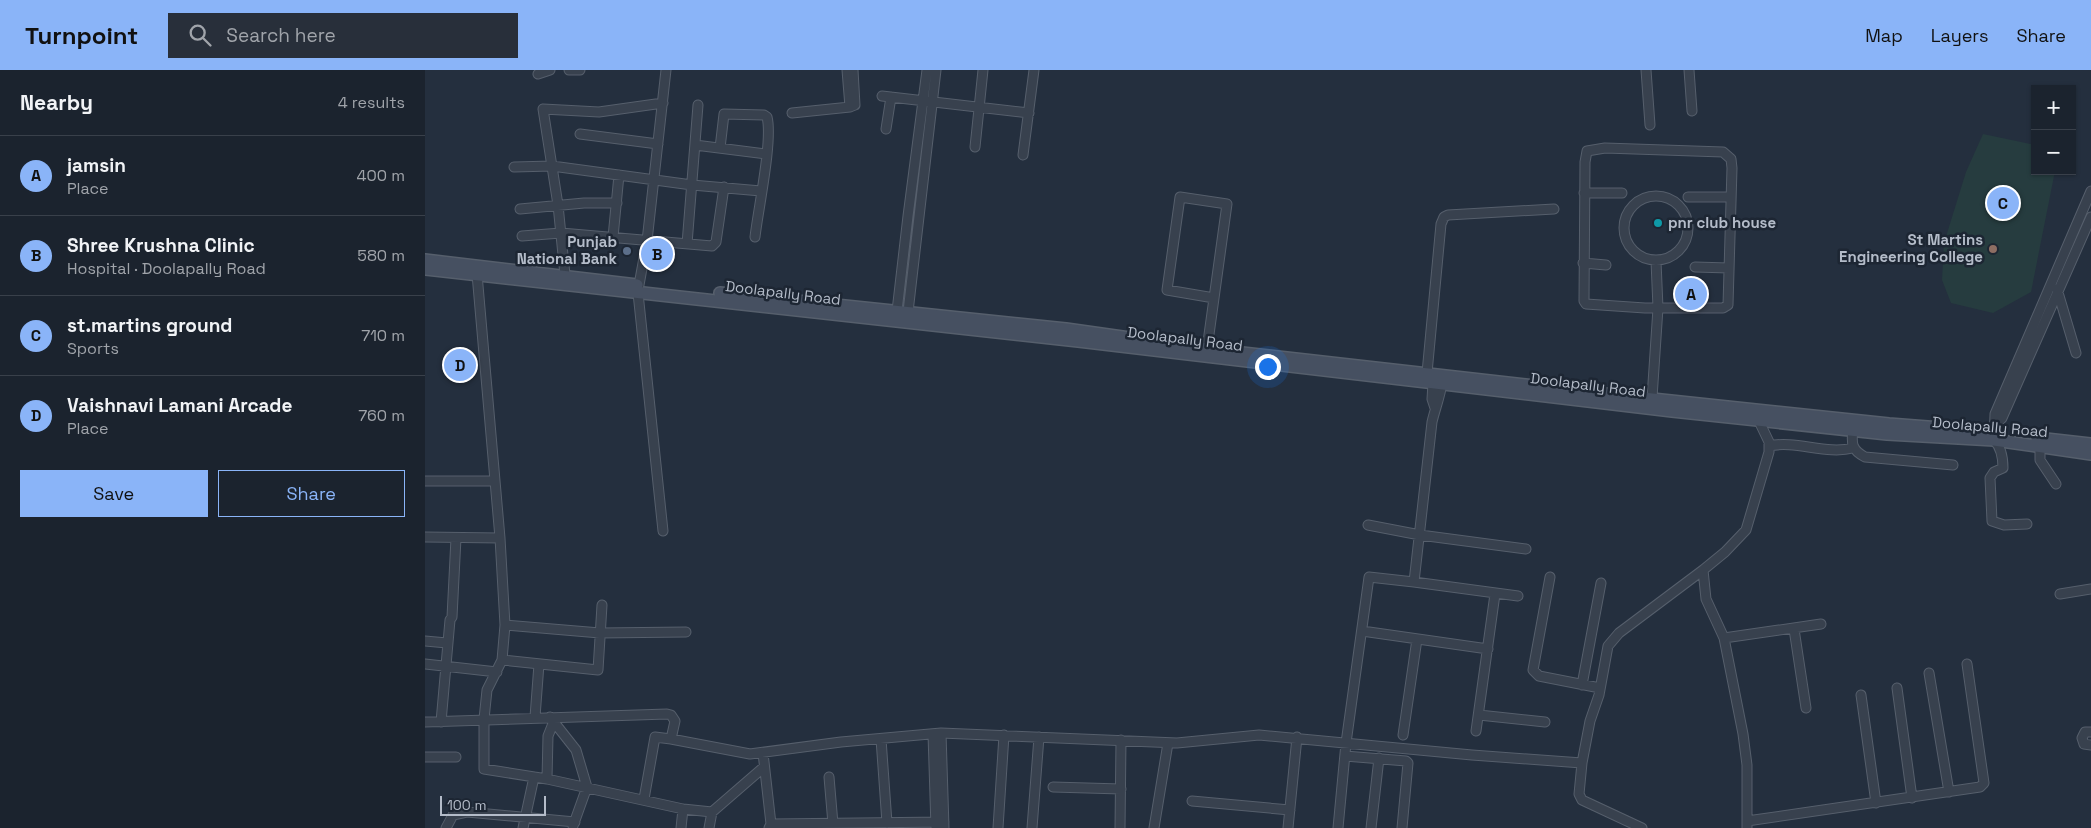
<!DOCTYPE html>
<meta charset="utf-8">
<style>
body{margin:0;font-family:"Space Grotesk",sans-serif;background:#282f3a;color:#f1f3f6}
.controls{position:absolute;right:15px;top:15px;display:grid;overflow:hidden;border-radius:0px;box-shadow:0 1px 4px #0004}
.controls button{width:45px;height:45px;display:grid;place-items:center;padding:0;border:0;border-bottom:1px solid #39404a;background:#1b232e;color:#f1f3f6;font:25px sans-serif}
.scale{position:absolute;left:15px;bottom:12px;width:106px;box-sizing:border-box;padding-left:5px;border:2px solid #b4bcc9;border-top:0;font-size:14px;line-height:18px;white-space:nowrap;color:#b4bcc9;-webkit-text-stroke:4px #1d2633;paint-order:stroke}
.you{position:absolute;left:842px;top:296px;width:18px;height:18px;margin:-12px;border:4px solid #fff;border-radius:50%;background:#1a73e8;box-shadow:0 0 0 8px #1a73e833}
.badge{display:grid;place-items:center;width:32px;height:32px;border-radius:50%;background:#8ab4f8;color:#111;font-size:16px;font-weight:700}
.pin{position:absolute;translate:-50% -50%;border:2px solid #fff;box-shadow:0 1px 5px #0006}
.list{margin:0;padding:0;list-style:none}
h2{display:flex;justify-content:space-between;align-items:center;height:65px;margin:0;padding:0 20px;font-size:21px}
h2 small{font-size:16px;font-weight:400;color:#a0a4aa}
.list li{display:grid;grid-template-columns:32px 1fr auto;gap:15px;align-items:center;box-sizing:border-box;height:80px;padding:0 20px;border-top:1px solid #39404a}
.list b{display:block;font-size:19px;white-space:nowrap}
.list p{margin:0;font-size:16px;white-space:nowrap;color:#a0a4aa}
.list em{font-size:16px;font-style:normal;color:#a0a4aa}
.actions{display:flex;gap:10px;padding:15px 20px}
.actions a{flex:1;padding:11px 0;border:1px solid #8ab4f8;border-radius:0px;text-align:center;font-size:18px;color:#8ab4f8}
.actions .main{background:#8ab4f8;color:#111}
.icon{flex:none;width:28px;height:28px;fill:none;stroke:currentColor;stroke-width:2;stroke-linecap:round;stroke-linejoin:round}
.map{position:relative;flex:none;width:1666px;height:758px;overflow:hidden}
header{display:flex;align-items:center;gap:30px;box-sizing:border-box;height:70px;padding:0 25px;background:#8ab4f8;color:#111}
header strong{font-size:24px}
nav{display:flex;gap:28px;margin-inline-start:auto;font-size:18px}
.search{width:350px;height:45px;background:#282f3a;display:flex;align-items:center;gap:12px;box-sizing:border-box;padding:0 18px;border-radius:0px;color:#a0a4aa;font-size:19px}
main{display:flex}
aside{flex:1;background:#1b232e}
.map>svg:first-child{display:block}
.green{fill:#263c3f}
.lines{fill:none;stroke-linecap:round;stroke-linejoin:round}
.minor-casing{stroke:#565f6c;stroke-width:11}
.secondary-casing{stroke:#565f6c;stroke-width:14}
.minor{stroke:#38414e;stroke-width:9}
.secondary{stroke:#465061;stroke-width:11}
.culture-dot{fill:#0f9aa8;stroke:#1d2633;stroke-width:2}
.education-dot{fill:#8d6e63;stroke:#1d2633;stroke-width:2}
.service-dot{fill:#5c6f8a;stroke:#1d2633;stroke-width:2}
.labels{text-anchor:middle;stroke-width:5;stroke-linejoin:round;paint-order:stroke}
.poi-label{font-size:15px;font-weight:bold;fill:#b4bcc9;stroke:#1d2633;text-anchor:end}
.street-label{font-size:15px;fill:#b4bcc9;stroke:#1d2633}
</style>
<header>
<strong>Turnpoint</strong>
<div class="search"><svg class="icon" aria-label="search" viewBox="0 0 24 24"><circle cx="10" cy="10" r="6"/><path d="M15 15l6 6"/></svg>Search here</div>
<nav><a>Map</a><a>Layers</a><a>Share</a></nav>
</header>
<main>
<aside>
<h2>Nearby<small>4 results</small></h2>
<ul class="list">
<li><span class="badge">A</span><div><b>jamsin</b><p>Place</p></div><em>400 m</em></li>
<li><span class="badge">B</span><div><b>Shree Krushna Clinic</b><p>Hospital · Doolapally Road</p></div><em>580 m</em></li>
<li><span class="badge">C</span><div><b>st.martins ground</b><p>Sports</p></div><em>710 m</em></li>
<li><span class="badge">D</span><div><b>Vaishnavi Lamani Arcade</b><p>Place</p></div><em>760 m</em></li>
</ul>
<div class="actions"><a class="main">Save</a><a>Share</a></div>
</aside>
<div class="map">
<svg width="1666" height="758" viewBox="0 0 1666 758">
<rect width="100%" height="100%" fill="#242f3e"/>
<path class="green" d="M1558,64L1610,75V101H1630L1606,222L1568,243L1526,233L1517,210L1519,173L1541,102Z"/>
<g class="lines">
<defs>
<path id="minor" d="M144,0H155
M422,0L425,37L430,35L428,0
M1221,0L1225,55
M1264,0L1267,41
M113,4L125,0
M457,26L604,43
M367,43L425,37
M461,59L466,27
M155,64L233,74
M270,75L341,84
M550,77L558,0
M295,78L299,44L339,45L342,47C348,70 333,140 330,167
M1180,78L1298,82L1306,89L1307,98L1303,235L1298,238H1220L1161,234L1159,231L1160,92L1162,81Z
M598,85L609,0
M89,97L127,96L267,115L336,121
M1159,123H1197
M1199 158a32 32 0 1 1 64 0a32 32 0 1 1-64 0Z
M1263,127H1306
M95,139L159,133H192
M97,166L136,163L287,176L291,172L299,117
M188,167L194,105
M262,174L273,35
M1158,193L1181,195
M1270,197L1304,198
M52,204L75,468L80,555L77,590L62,620L59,649V699L122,709L258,739L287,742L339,697
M140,205L133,135L118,39L174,42L238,33
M214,215L222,171L241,0
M1632,219L1651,283
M213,223L238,461
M472,241L483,146L502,0
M483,242L511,0
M782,279L802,134L755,127L742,220L789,228
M1002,303L1016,154L1019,147L1023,145L1129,139
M1008,313L1007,329L1010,338
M1227,328L1233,238L1231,191
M1571,354L1577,348L1666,147
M1428,360C1426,374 1427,380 1440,387L1528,395
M1615,375V390L1631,414
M1344,376C1371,370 1401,385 1428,378
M0,411H70
M1602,454L1579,455L1567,451L1565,408L1569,402L1578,398C1578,387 1576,377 1569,370L1570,344L1666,121
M943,455L995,465L1101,479
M0,467L75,468
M1278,500L1281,529L1299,568L1318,664L1322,695V758
M1125,507L1108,600L1114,606L1175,618
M989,512L1007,352C1010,339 1015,327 1017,313
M1635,524L1666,519
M80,555L175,563L261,562
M1369,559L1381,638
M937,561L1063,579
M1299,568L1396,554
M0,571L22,573
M77,590L173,600L177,535
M0,594L72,602
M1504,603L1524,722
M1157,615L1176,513
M1472,618L1487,728
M1436,625L1451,733
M1054,645L1120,652
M110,647L114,594
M125,647L151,680L162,717L148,756
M0,652L242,644L246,645L250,651L246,669L325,684L416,672L516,663L752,673L834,665L1047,685L1157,693
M16,652L25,550L27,547L31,468
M1051,661L1070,524
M1666,662H1660L1657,668L1659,674L1666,675
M516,663L519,758
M508,664L511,758
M978,665L992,569
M456,669L462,753
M338,683L346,754L344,758
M920,686L981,691L983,693L977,758
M0,687H31
M404,707L408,754
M122,709L123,666L129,651
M628,717L696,719
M219,729L230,667L246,669
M767,731L865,740
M1322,751L1555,717L1559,713L1542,594
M346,754L519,752
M21,758L28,745L42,742L150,752
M98,758L109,707
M256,758L258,739
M284,758L287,742
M573,758L579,665
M607,758L614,667
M695,758L696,670
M729,758L743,673
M863,758L872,667
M913,758L921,673L944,507L989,512L1093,526
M946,758L954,688
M1217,758L1157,730L1154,724L1157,693L1165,651L1174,625L1183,576L1194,563L1278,500L1300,482L1321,460L1344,382V372L1333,349"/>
<path id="secondary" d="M0,190L212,215
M0,199L653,271L1247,341L1462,364L1569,370L1666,384
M295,223L641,259L782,279L1180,324L1464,354L1554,361
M1612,368L1666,374"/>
</defs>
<use href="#minor" class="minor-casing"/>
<use href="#secondary" class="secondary-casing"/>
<use href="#minor" class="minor"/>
<use href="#secondary" class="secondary"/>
</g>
<circle class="culture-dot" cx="1233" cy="153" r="5"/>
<circle class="education-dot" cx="1568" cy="179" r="5"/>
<circle class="service-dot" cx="202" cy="181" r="5"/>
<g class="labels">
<g class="poi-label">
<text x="1243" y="158" text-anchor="start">pnr club house</text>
<text x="1558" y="175">St Martins<tspan x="1558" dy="17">Engineering College</tspan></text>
<text x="192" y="177">Punjab<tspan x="192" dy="17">National Bank</tspan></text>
</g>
<g class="street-label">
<text transform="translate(358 223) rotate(7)" y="5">Doolapally Road</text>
<text transform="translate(760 269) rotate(7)" y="5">Doolapally Road</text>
<text transform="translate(1163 315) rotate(7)" y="5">Doolapally Road</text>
<text transform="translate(1565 357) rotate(5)" y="5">Doolapally Road</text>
</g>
</g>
</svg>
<div class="controls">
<button>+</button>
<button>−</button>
</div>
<div class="scale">100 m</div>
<div class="you"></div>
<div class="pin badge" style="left:1266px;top:224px">A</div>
<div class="pin badge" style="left:232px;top:184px">B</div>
<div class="pin badge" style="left:1578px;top:133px">C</div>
<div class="pin badge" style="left:35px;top:295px">D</div>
</div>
</main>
